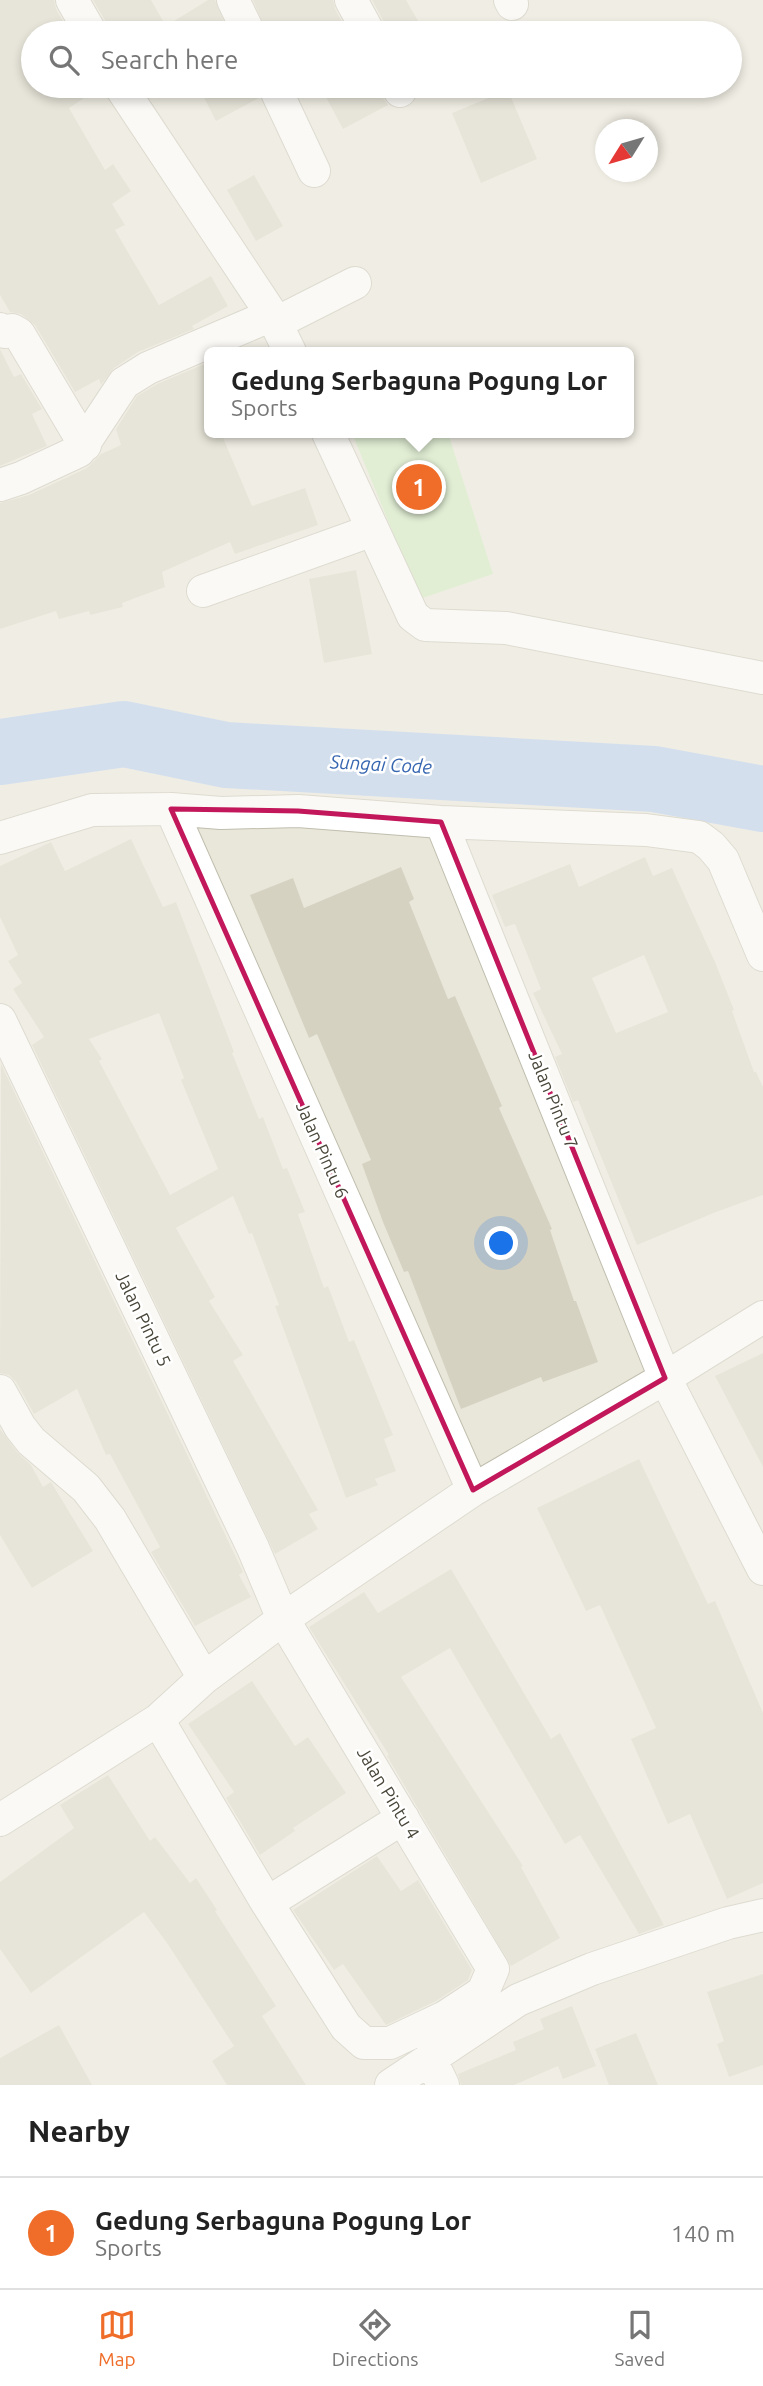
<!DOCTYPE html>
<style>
body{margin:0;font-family:Ubuntu,sans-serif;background:#f2f2f2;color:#222}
.compass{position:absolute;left:595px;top:119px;width:63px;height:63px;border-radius:50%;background:#fff;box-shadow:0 4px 10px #0003;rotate:233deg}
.you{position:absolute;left:502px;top:1244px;width:24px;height:24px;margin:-18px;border:5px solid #fff;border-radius:50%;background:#1a73e8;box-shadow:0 0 0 10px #1a73e833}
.badge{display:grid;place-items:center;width:46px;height:46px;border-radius:50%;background:#ef6d28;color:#fff;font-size:23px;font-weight:700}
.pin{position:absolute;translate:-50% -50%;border:4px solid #fff;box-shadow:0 2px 7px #0006}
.popup{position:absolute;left:204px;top:347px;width:430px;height:91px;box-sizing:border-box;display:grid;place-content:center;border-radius:10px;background:#fff;filter:drop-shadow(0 2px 5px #0005);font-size:23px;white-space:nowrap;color:#767676}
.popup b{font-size:26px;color:#222}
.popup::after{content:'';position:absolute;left:50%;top:100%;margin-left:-14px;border:14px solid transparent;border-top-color:#fff}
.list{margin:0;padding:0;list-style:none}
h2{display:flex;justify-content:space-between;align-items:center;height:91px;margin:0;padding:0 28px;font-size:30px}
h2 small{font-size:23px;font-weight:400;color:#767676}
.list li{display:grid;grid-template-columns:46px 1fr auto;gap:21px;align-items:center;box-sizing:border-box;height:112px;padding:0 28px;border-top:2px solid #e0e0e0}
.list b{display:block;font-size:26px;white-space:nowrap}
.list p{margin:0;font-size:23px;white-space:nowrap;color:#767676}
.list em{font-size:23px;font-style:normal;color:#767676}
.icon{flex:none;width:38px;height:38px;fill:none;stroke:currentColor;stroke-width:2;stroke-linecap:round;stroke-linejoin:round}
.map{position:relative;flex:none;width:763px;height:2085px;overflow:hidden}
.search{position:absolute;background:#fff;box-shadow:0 4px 10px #0003;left:21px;right:21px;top:21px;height:77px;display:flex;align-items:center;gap:18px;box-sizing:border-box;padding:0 24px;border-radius:38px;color:#767676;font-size:26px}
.sheet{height:203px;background:#fff}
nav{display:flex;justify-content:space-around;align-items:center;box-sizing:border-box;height:98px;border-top:2px solid #e0e0e0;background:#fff;font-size:19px;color:#767676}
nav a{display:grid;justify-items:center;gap:4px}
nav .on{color:#ef6d28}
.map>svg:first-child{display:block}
.residential{fill:#e9e7da;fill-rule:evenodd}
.grass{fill:#c8e7b7}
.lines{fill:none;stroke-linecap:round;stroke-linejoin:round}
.river{stroke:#acc6ee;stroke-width:66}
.building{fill:#d6d2c2;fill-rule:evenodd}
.minor-casing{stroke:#c0beae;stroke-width:34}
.minor{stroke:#fff;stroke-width:32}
.marked{fill:none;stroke:#c2185b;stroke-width:5;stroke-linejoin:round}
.labels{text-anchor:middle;stroke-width:5;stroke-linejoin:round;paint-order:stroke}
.street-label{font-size:18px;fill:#494639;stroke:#fff}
.water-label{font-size:19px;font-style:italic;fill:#3766b1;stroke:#fff}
</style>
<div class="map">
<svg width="763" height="2085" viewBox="0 0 763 2085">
<rect width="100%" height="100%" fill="#f5f4ec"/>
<path class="residential" d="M0,0H763V2085H0ZM33,33H730V86H33ZM606,130H648V172H606ZM209,352H629V433H209Z"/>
<path class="grass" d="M352,433H448L493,574L420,599Z"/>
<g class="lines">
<path class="river" d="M0,752L124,734L226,755L654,779L763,799"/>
</g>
<path class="building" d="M0,0H54L56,9L70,33H33V86H75L84,98L69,108L105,170L113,164L131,191L112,204L125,225L115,230L159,305L211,276L228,306L192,326L194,329L138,352L114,368L101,385L99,379L75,392L35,325L21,314L10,312L0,295Z
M93,0H151L166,26L208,0H215L229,33H109L107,24Z
M253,0H333L335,9L348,33H267Z
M372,0H406L425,33H387L385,24Z
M198,86H255L259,98L216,121Z
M320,86H378L381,95L388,105L343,129Z
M508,90L537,159L481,183L452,113Z
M254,175L283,226L256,241L227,190Z
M0,349L14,377L21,374L42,409L32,414L47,446L0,466Z
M207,363L209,433H221L252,506L305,488L318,525L235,554L230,542L162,572L165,587L122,603L123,607L90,615L89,611L59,619L56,611L0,629V503L29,495L87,468L101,454L121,445L116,429L137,396L157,384Z
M356,570L372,654L324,663L309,579Z
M131,839L163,907L176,902L234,1052L232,1053L259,1119L263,1117L283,1169L287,1168L305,1212L298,1214L324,1288L328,1286L349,1342L354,1340L393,1435L384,1439L396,1471L375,1479L378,1485L346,1498L275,1306L279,1305L252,1233L249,1234L233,1196L176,1228L215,1297L209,1301L243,1355L233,1361L318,1510L309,1514L318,1529L275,1554L32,1045L44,1037L13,989L22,983L8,961L18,955L0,917V866L51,842L65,871ZM159,1013L184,1078L181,1080L218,1169L170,1195L99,1061L102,1059L89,1039Z
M645,857L653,876L672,868L715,962L734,1010L732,1011L754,1072H756L763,1087V1195L716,1212L637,1245L578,1100L573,1102L555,1057L562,1054L533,993L541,989L515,924L505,927L492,895L570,864L579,887ZM644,955L668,1012L616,1033L592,978Z
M401,867L414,899L409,902L448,999L455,996L502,1106L499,1108L552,1229L550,1230L574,1301H576L598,1362L543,1382L541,1377L461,1409L408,1271L404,1272L383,1222L362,1164L371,1160L317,1034L309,1038L250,895L293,878L304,908Z
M1,1064L243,1572L239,1575L251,1597L195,1626L151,1552L160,1547L110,1454L106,1455L77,1389L34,1414L16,1382L9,1375L0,1373Z
M763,1353V1467L715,1376Z
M0,1429L17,1452L31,1465L43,1487L51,1482L93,1551L32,1588L0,1535Z
M639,1459L708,1604L715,1601L763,1713V1883L727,1899L690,1814L668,1824L631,1739L656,1728L600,1605L586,1611L537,1508Z
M451,1569L551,1739L560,1733L664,1925L639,1934L580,1835L565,1844L450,1648L401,1677L523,1866L521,1867L560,1938L511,1966L387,1756L389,1755L309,1627L364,1592L378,1613Z
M252,1681L295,1746L308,1737L346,1793L293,1828L295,1831L260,1855L226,1798L234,1792L188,1724Z
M108,1775L150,1841L155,1837L190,1883L196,1878L217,1910L215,1911L276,2006L262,2016L306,2085H227L212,2061L234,2046L167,1943L144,1912L31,1993L0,1949V1882L74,1828L60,1805Z
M377,1856L401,1891L418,1880L472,1970L468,1980L436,2001L386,2025L343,1964L334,1970L293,1910Z
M763,1974V2065L729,2077L717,2044L724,2041L707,1992Z
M572,2006L596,2066L563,2079L558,2066L514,2085H461L458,2074L516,2050L513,2042L544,2029L540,2019Z
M59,2025L92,2085H0V2058Z
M636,2033L658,2085H609L595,2049Z"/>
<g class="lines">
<defs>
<path id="minor" d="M72,0L91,33
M233,0L249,33
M351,0L369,33
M510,0L512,4
M120,86L272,315L290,352
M274,86L314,171
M397,86L400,91
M276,323L355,283
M0,329L5,332L12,330L19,334L85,445
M328,433L413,616L425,625L506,628L763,678
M0,485L21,478L79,451L124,383L148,368L272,315
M203,591L373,530
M171,809L473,1490
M441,822L665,1378L763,1569
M0,838L92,810L171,809L221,813L298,811L441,822L646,830L699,837L711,846L723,860L763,955
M0,1020L253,1548L283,1619L493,1969L483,1992L445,2017L390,2043H364L346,2027L267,1903L158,1720
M0,1391L20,1427L31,1441L86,1488L110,1519L204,1678
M0,1820L158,1720L204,1678L283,1619L473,1490L665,1378L763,1317
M267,1903L403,1818
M430,2058L443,2085
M391,2085L518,2000L592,1969L728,1923L763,1915"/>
</defs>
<use href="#minor" class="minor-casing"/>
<use href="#minor" class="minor"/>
</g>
<path d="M0 0H763V2085H0ZM171,809L298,811L441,822L665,1378L473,1490Z" fill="#f5f4ec" fill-opacity=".55" fill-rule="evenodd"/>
<path class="marked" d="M171,809L298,811L441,822L665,1378L473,1490Z"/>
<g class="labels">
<g class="street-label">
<text transform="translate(553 1100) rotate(68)" y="6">Jalan Pintu 7</text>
<text transform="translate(322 1150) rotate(66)" y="6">Jalan Pintu 6</text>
<text transform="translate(143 1319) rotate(64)" y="6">Jalan Pintu 5</text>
<text transform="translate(388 1793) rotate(59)" y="6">Jalan Pintu 4</text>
</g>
<g class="water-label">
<text transform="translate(381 764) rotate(3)" y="7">Sungai Code</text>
</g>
</g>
</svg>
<svg class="compass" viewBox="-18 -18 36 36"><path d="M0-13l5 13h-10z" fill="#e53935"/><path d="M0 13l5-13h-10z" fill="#767676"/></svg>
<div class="you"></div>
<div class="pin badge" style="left:419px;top:487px">1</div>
<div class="popup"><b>Gedung Serbaguna Pogung Lor</b>Sports</div>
<div class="search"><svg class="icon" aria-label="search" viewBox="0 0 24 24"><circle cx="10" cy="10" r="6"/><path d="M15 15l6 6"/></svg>Search here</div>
</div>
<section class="sheet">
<h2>Nearby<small></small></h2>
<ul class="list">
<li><span class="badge">1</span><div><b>Gedung Serbaguna Pogung Lor</b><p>Sports</p></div><em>140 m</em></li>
</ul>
</section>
<nav>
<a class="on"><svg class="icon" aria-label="map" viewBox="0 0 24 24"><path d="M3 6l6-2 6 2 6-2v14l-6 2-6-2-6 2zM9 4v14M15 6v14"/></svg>Map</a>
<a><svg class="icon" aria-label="directions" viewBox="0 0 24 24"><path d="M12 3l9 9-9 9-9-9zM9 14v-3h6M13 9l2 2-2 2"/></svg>Directions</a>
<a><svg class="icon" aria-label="saved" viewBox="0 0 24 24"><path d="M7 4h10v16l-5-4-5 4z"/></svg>Saved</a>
</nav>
